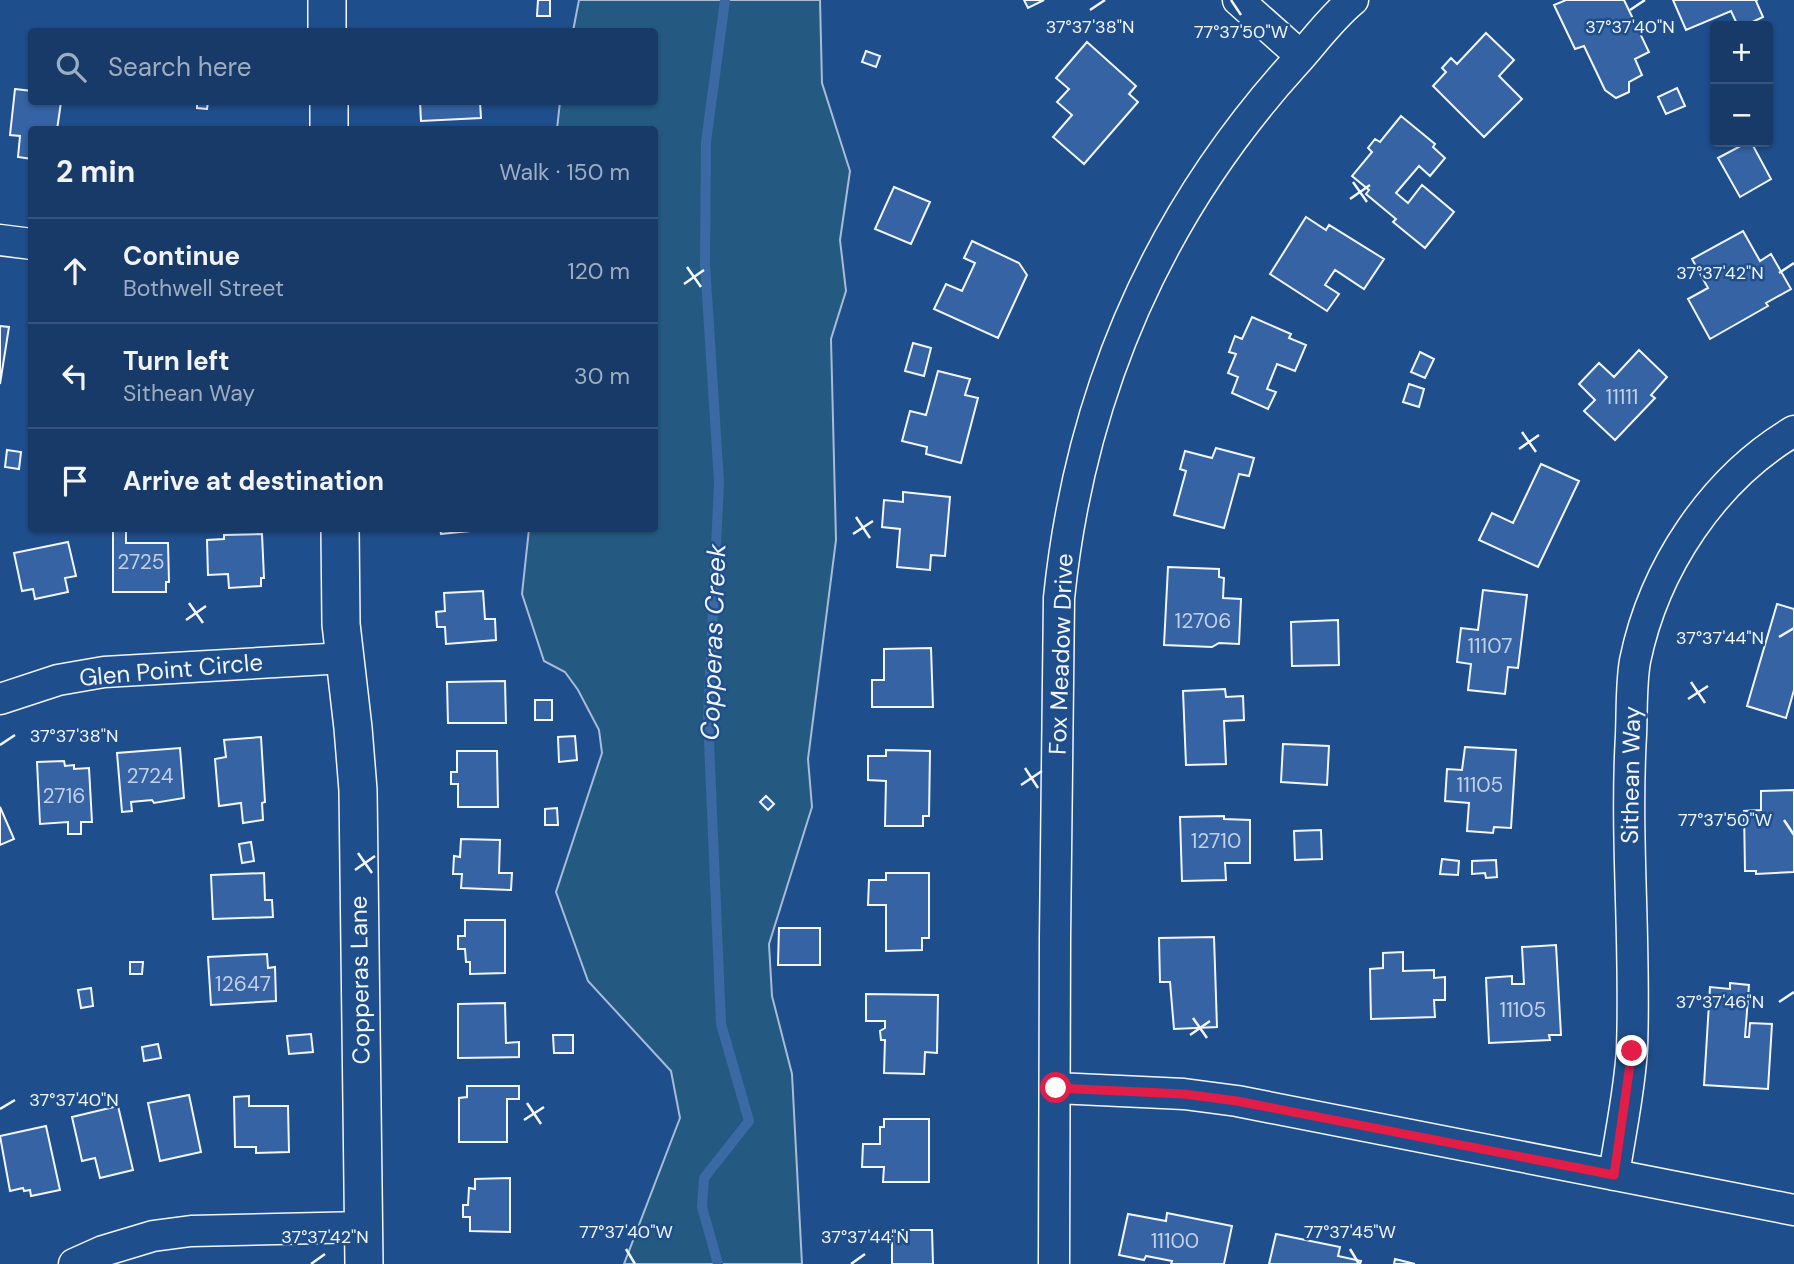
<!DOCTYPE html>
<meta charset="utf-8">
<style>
body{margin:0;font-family:"DM Sans",sans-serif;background:#244571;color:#f1f3f6}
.controls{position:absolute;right:21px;top:21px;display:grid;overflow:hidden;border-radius:7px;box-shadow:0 2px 5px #0004}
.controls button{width:63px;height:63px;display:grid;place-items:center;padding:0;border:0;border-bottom:2px solid #36547d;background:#173a69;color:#f1f3f6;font:35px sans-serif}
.stop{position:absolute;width:21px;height:21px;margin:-16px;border:5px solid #e11d48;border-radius:50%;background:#fff}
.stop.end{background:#e11d48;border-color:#fff;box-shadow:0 2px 7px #0008}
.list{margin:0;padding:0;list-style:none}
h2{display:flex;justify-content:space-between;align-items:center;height:91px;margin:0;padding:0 28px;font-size:30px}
h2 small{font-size:23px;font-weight:400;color:#9eadc0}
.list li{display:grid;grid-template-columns:46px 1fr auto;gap:21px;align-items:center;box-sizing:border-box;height:105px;padding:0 28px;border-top:2px solid #36547d}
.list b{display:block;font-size:26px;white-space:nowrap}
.list p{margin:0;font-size:23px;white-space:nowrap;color:#9eadc0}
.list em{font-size:23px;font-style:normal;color:#9eadc0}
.icon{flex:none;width:38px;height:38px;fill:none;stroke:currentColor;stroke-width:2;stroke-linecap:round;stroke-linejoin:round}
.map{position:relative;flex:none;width:1794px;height:1264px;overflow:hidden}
.search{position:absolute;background:#173a69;box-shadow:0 2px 5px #0004;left:28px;top:28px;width:630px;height:77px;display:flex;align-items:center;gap:18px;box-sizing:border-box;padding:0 24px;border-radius:7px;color:#9eadc0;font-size:26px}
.panel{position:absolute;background:#173a69;box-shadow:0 2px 5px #0004;left:28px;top:126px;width:630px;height:406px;border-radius:7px}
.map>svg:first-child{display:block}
.green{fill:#245a82;stroke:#a8bbd7;stroke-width:2}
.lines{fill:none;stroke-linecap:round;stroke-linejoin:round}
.stream{stroke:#3b69a3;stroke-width:10}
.building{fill:#3563a3;stroke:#f2f6ff;stroke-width:2}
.minor-casing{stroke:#f2f6ff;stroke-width:33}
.tertiary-casing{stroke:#f2f6ff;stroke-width:40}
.minor{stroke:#1f4e8c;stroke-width:30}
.tertiary{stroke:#1f4e8c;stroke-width:37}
.route{stroke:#e11d48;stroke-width:9}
.ticks{fill:none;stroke:#f2f6ff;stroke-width:2.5}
.labels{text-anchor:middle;stroke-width:5;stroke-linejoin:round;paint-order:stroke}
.number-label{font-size:21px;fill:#c3d1e8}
.street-label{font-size:24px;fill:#f2f6ff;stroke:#1f4e8c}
.water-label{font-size:26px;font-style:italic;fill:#f2f6ff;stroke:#1f4e8c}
.ticks-label{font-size:18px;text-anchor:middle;fill:#f2f6ff;stroke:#1f4e8c;stroke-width:5;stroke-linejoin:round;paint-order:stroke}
</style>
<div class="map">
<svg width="1794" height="1264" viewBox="0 0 1794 1264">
<rect width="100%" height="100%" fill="#1f4e8c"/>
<path class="green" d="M579,0H820L822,83L850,171L840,240L846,291L831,339L836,540L808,759L812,807L769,944L772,996L792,1074L802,1264H624L680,1118L671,1071L588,981L556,892L602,753L599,730L578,690L565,672L544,661L522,594L529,529L654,528V130L557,129L560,102H654V32L573,31Z"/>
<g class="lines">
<path class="stream" d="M718,1264L702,1207L704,1178L749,1121L721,1024L708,718L719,482L705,264L706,142L725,0"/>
</g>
<path class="building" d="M538,0H550V16H537Z
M1024,0H1044L1028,8Z
M1566,0H1624L1649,52L1635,59L1642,75L1629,82V92L1616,98L1605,90L1584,46L1575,49L1554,5Z
M1673,0H1757L1756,1L1763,17L1744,26H1738L1731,11L1686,30Z
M1486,33L1514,60L1499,76L1522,99L1484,137L1433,86L1446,72L1442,68L1451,58L1457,64Z
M1087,42L1136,86L1129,94L1138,102L1084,164L1053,137L1072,115L1057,102L1069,89L1056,78Z
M866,51L880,56L876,67L862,62Z
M1677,88L1685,106L1666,114L1658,97Z
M15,89L32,91V102H61L57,130H32V159L18,157L20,136L10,135Z
M197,102H208L207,109L197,108Z
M420,102H480L481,118L421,121Z
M1401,116L1435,144L1433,147L1445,158L1430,176L1419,166L1396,193L1408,203L1422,185L1454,212L1425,248L1393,222L1396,219L1366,194L1369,190L1352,176L1372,152L1368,148L1375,139L1380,142Z
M1748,142H1751L1771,179L1740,197L1718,158Z
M894,187L930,202L911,244L875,229Z
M1306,217L1326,230L1329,225L1384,259L1364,289L1335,270L1325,285L1339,294L1327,311L1270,274Z
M1743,231L1760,261L1771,254L1791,289L1766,303L1768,306L1710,339L1688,299L1708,288L1692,259Z
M972,241L1019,263L1027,275L998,338L934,309L946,284L962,291L975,263L964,258Z
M1252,317L1291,334L1289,338L1306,345L1295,371L1277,364L1267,389L1276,392L1268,409L1232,393L1238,377L1228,373L1236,354L1229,352L1235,336L1242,339Z
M0,326L9,327L0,384Z
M913,343L931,348L924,376L905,371Z
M1639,350L1667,377L1651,395L1655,398L1615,440L1584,411L1595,400L1579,384L1599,363L1614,377Z
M1420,352L1434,359L1425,378L1411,372Z
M938,371L970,379L965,395L978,398L961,463L926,454L927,447L902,441L910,411L926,415Z
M1409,384L1424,389L1419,407L1403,402Z
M1216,448L1254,458L1249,476L1239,474L1224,528L1174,515L1186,471L1180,469L1185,451L1212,458Z
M7,450L21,452L19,469L5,467Z
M1541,464L1579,481L1538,567L1479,540L1492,513L1513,523Z
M903,492L950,497L945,556L931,555L930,570L897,567L900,529L882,527L884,500L903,502Z
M440,528H480V530L441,534Z
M113,531H126V543H168L169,582H166V592H113Z
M262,534L264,578H261V586L229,588L228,574L208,575L207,540L224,539V535Z
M68,542L76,576L65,578L68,592L35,599L33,589L22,591L14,553Z
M1168,567L1219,569V577L1224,578L1223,598L1241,599L1239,644L1219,643L1212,647L1164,645Z
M1483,590L1527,595L1518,668L1508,667L1505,694L1468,690L1471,664L1457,662L1461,628L1478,630Z
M483,591L485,619H495L496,640L446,644L445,627H437L436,612L445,611L444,593Z
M1777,604L1794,609V690L1786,718L1747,706Z
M1338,620L1339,665L1292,666L1291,622Z
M931,648L933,707H872V680H884V649Z
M505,681L506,723H448L447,682Z
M1225,689L1226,697L1243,696L1244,720L1224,721L1226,764L1186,765L1183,691Z
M535,700H552V720H535Z
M575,736L577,760L559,762L558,737Z
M261,737L265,802L262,803L263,820L243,823L241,803L219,806L215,759L226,757L224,740Z
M1283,744L1329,746L1327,785L1281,782Z
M1465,747L1516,750L1511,828L1494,827L1493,833L1467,831L1469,803L1445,801L1447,769L1462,770Z
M180,748L184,798L154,803L152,800L131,802L132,811L122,812L117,753Z
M886,750L930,751L929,816H923V826H885L886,781L868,780V756H886Z
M457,751H497L498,807H458V784H451V772H457Z
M64,761L65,766L74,765V769L89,768L92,822H81V834H68V822L40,824L37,762Z
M1794,790V872L1756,874V871H1745L1744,811L1761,810V791Z
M766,796L774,804L768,810L760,802Z
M0,807L14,839L0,845Z
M557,808L558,825H545V809Z
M1224,816V819L1250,820V863H1225L1226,880L1182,881L1180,817Z
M1321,830L1322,859L1295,860L1294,831Z
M461,839L500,840L499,873H512L511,890L461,888L462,874H453L454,856L460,857Z
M251,842L254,861L242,863L239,844Z
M1442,859L1459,861L1458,875L1440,874Z
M1496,860L1497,877L1486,878L1485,873L1472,874V861Z
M264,873L265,900H272L273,917L213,919L211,875Z
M886,873H929V938H922V950L886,951V905H868L869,880H886Z
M465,920H505V973L470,974V962H466L465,949H458V936H465Z
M779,928H820V965H778Z
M1214,937L1217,1027L1174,1029L1170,982H1160L1159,938Z
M1556,945L1561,1035H1549L1550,1040L1489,1043L1486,978L1512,976V984H1524L1522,947Z
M1403,952V971L1434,970V978L1445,977V1000H1434L1435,1017L1371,1019L1370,969L1383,968V953Z
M267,954L268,968L275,967L276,1001L211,1005L208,957Z
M130,962H143L142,974H130Z
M1730,983L1749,985L1745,1037H1749L1750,1023L1772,1024L1768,1089L1704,1085L1710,987L1730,989Z
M91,988L93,1006L81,1008L78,990Z
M866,994L938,995L937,1053L925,1052L924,1074L884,1073L885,1040H881L880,1031L885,1028V1021H866Z
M505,1003L506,1043L519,1042V1057L458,1058V1004Z
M311,1034L313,1052L289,1054L287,1036Z
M553,1035H573V1053H554Z
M158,1044L161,1058L144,1061L142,1047Z
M467,1086H519V1099H507V1142H459V1098L467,1097Z
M189,1095L201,1152L160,1161L148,1103Z
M249,1096V1106H288L289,1152L256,1153V1147H235L234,1097Z
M118,1106L133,1170L100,1178L95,1158L82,1161L72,1117Z
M884,1119H929V1182H883L884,1167H862L863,1144H880V1127H884Z
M46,1126L60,1190L31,1196L30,1190L24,1191L23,1188L10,1191L0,1136Z
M510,1178V1232L470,1231V1217H463V1205H468L469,1188L475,1189V1179Z
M1167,1213L1232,1226L1224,1264H1171L1172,1261L1146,1256L1144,1260L1119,1255L1128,1214L1166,1221Z
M892,1230H932L933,1264H892Z
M1276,1234L1340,1247L1338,1256L1361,1261L1360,1264H1269Z
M1395,1259L1415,1264H1394Z"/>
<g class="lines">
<defs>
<path id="minor" d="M1238,0L1301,56
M0,240L32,244
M0,699L58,680L104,672L345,658
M1056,1088L1184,1094L1237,1101L1794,1210
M1614,1175C1620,1134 1630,1089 1632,1048C1636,944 1625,839 1631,735C1632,711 1631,684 1635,661C1654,568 1713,479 1794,431
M74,1264L103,1251L153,1236L191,1231L364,1227
M1054,1264L1055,938L1059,598C1080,394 1157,215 1295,63C1314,42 1331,18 1353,0"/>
<path id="tertiary" d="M327,0V32
M329,102V130
M340,528L341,624L353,728L358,790L364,1264"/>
</defs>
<use href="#minor" class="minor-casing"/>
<use href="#tertiary" class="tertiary-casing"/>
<use href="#minor" class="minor"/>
<use href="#tertiary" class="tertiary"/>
</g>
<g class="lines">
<path class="route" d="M1056,1088L1184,1094L1237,1101L1614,1175L1632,1051"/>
</g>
<path class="ticks" d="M1231,0L1241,15M1090,10L1105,0M1630,10L1645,0M1353,182L1367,202M1350,199L1370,185M687,267L701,287M1779,273L1794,263M684,284L704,270M1522,432L1536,452M1519,449L1539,435M856,517L870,538M853,534L873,521M189,603L203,623M186,620L206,606M1779,637L1794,628M1691,682L1705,703M1688,699L1708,686M0,745L15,735M1025,768L1038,788M1021,785L1042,771M1784,820L1794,835M358,853L372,873M355,870L375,856M1779,1002L1794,992M1193,1018L1207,1038M1190,1035L1210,1021M527,1103L541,1124M0,1109L15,1100M524,1120L544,1107M626,1249L635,1264M1350,1249L1359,1264M311,1264L325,1254M851,1264L865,1254"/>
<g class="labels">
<g class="number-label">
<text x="1622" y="404">11111</text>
<text x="141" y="569">2725</text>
<text x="1203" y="628">12706</text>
<text x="1490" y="653">11107</text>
<text x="150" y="783">2724</text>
<text x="1480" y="792">11105</text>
<text x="64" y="803">2716</text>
<text x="1216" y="848">12710</text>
<text x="243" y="991">12647</text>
<text x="1523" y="1017">11105</text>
<text x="1175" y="1248">11100</text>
</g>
<g class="street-label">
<text transform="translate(1061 654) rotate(-88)" y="8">Fox Meadow Drive</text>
<text transform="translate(171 670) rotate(-5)" y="8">Glen Point Circle</text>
<text transform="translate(1631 775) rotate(-89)" y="8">Sithean Way</text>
<text transform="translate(360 980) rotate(-91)" y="8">Copperas Lane</text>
</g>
<g class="water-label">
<text transform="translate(713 642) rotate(-88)" y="9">Copperas Creek</text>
</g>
</g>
<g class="ticks-label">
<text x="1630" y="33">37°37'40"N</text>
<text x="1090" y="33">37°37'38"N</text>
<text x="1241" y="38">77°37'50"W</text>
<text x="1720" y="279">37°37'42"N</text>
<text x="1720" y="644">37°37'44"N</text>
<text x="74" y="742">37°37'38"N</text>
<text x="1725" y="826">77°37'50"W</text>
<text x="1720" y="1008">37°37'46"N</text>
<text x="74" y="1106">37°37'40"N</text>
<text x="626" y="1238">77°37'40"W</text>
<text x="1350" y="1238">77°37'45"W</text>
<text x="325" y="1243">37°37'42"N</text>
<text x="865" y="1243">37°37'44"N</text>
</g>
</svg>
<div class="controls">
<button>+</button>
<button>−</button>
</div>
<div class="stop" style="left:1056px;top:1088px"></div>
<div class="stop end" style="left:1632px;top:1051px"></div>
<div class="search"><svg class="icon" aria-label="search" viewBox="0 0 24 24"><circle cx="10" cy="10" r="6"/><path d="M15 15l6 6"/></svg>Search here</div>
<section class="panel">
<h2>2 min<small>Walk · 150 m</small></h2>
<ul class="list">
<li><svg class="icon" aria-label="ahead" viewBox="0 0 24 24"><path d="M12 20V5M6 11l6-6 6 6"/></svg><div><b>Continue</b><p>Bothwell Street</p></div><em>120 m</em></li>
<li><svg class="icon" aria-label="left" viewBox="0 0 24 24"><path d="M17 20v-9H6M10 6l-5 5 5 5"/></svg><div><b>Turn left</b><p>Sithean Way</p></div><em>30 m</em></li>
<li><svg class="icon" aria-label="arrive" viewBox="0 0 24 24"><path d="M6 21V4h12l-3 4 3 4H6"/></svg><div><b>Arrive at destination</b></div></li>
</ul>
</section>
</div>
